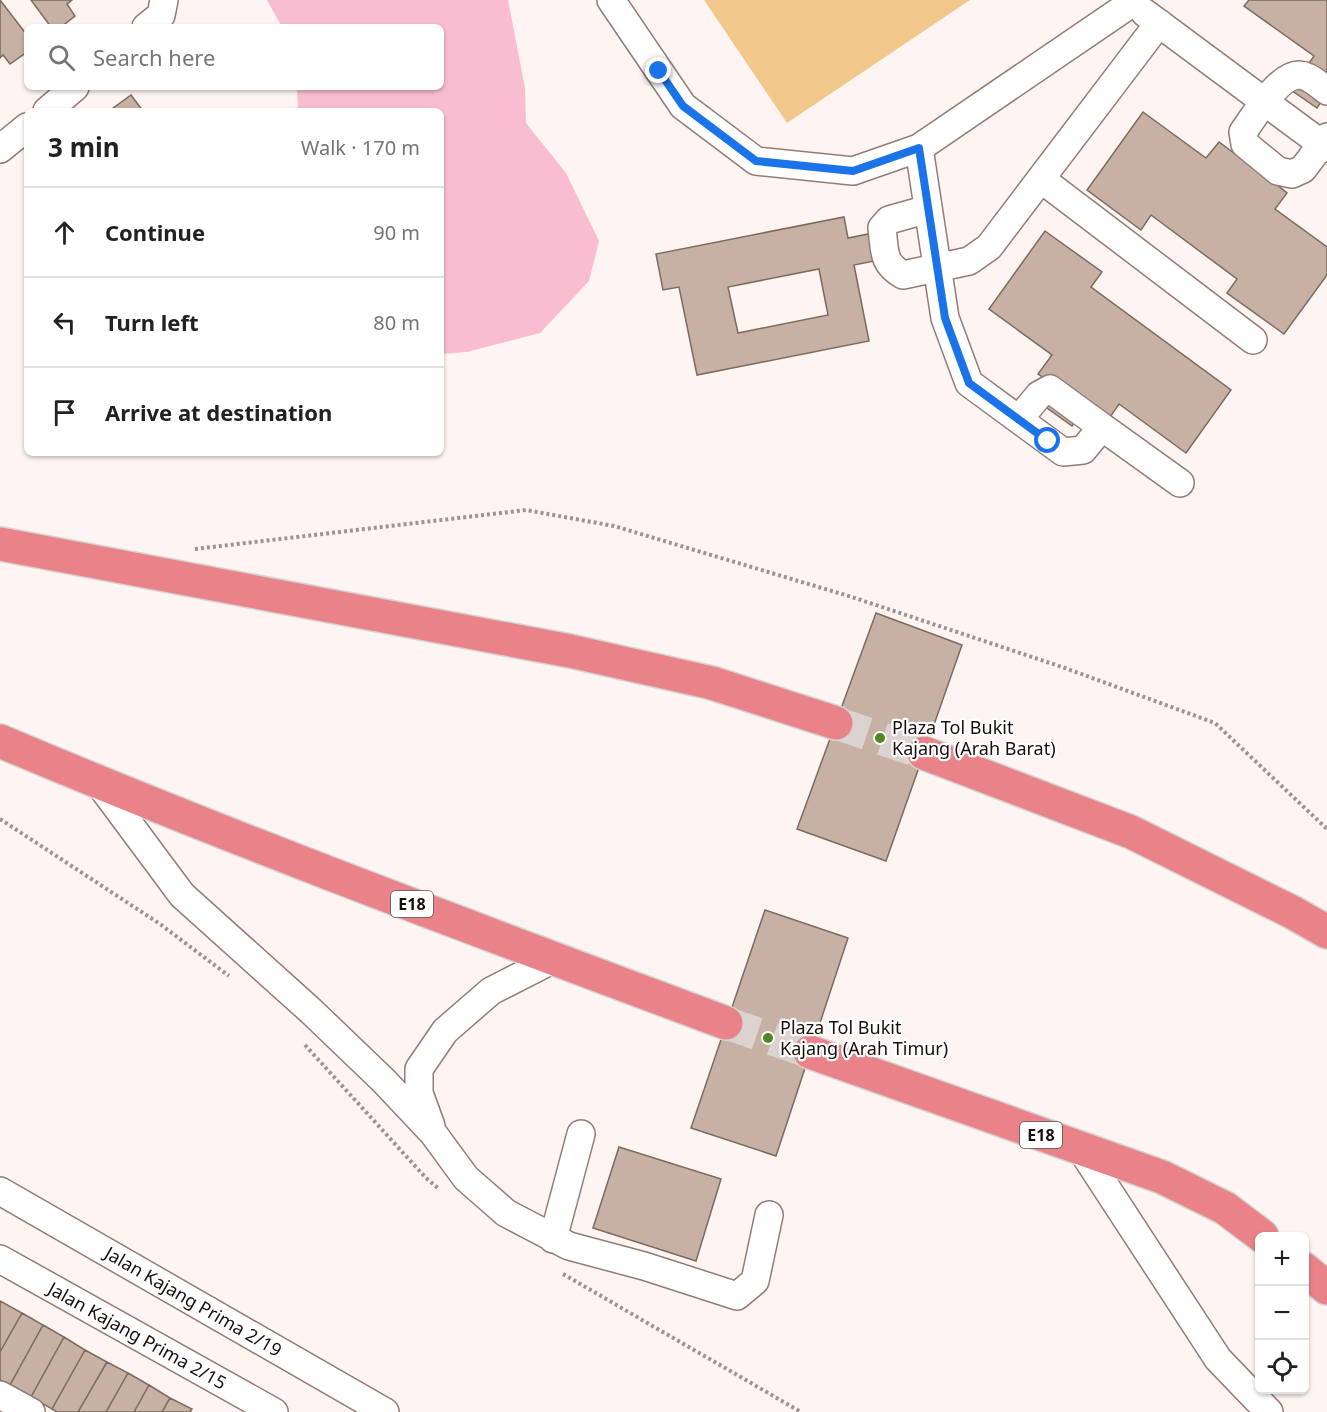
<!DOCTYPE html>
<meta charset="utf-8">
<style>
body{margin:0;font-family:"Noto Sans",sans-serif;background:#f6f6f6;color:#202124}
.controls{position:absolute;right:18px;bottom:18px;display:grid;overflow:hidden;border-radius:9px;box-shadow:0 2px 4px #0004}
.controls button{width:54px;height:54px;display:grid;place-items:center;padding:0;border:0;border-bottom:2px solid #e0e0e0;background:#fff;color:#202124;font:30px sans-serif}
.stop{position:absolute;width:18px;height:18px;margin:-14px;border:4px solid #1a73e8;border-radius:50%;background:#fff}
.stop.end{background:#1a73e8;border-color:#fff;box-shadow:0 2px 6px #0008}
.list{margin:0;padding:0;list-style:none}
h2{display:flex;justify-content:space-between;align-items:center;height:78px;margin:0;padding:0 24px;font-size:26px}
h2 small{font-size:20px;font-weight:400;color:#757577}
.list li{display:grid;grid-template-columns:39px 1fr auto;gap:18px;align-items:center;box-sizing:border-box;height:90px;padding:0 24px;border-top:2px solid #e0e0e0}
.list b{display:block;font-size:22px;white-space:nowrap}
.list em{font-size:20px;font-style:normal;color:#757577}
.icon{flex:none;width:33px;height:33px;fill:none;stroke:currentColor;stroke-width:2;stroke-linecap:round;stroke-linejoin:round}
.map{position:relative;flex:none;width:1327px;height:1412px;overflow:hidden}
.search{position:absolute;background:#fff;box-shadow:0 2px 4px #0004;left:24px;top:24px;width:420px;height:66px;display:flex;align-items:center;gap:15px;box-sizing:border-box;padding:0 21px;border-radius:9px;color:#757577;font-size:22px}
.panel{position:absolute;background:#fff;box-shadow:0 2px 4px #0004;left:24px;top:108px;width:420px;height:348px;border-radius:9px}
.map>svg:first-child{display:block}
.green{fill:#f2c78c}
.water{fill:#f8bdd0}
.building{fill:#c6b1a4;stroke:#7d6b5e;stroke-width:1.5;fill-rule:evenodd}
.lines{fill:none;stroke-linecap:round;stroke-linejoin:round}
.highway-tunnel{stroke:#dcd2cf;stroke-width:33;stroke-dasharray:33 16;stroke-linecap:butt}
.minor-casing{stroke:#947c76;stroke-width:30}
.highway-casing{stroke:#d5d4d3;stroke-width:36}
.path{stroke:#9d9491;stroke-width:4;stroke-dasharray:3 3;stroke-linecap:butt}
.minor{stroke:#fff;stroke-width:27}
.highway{stroke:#ea8289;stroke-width:33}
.route{stroke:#1a73e8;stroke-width:8}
.poi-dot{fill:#508721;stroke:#fff;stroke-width:2}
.labels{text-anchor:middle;stroke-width:4.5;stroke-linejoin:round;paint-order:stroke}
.shield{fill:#fff;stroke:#5d5756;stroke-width:1.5}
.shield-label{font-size:16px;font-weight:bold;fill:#180f0d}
.poi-label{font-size:18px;fill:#180f0d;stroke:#fff;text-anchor:start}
.street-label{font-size:18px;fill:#180f0d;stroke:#fff}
</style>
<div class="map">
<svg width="1327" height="1412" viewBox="0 0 1327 1412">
<rect width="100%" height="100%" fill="#fef4f1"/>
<path class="green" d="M704,0H970L787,123Z"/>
<path class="water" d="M267,0H508L525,88L526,123L566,173L599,241L589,281L540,333L467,352L441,354V111H298L297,87H441V27H282Z"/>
<path class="building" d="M0,0L27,35V52L10,64L3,55L0,58Z
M31,0H72L67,4L75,16L61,27H51Z
M1249,0H1327V93L1317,108L1291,90L1314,56L1244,6Z
M131,95L143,111H109Z
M1143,112L1206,158L1219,142L1238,156L1252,137L1266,176L1287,193L1275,209L1327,247V275L1284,334L1227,293L1237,279L1151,215L1141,230L1087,190Z
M844,217L848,238L888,230L894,257L854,265L869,341L697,375L679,287L663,290L656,254ZM819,269L828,315L738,333L728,287Z
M1045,231L1102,272L1091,287L1231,390L1186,453L1119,404L1106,423L1086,408L1072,426L1043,405L1057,387L1038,374L1052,355L989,309Z
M876,613L962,645L886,861L797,829Z
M765,910L848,938L776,1156L691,1128Z
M619,1147L721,1179L696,1261L593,1228Z
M0,1301L22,1313L0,1352Z
M22,1313L43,1325L10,1385L0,1380V1352Z
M43,1325L64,1337L31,1397L10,1385Z
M64,1337L85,1350L52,1409L31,1397Z
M85,1350L107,1362L78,1412H57L52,1409Z
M107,1362L128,1373L106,1412H78Z
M128,1373L149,1385L134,1412H106Z
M149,1385L170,1398L162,1412H134Z
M170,1398L192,1409L190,1412H162Z"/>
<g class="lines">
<path class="highway-tunnel" d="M836,723L924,753
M726,1023L810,1052"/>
<defs>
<path id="minor" d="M611,0L683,106L756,161L853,171L919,148L1136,0
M1145,13L1327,148
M146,27L161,15L164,0
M1327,91C1321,86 1314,80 1307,77C1283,65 1255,116 1243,132L1245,144L1278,171L1292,174L1303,169L1327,137
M47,111L75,87
M919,148L945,318L969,383L1063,452L1083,450L1102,427L1180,483
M0,149L27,127
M1041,179L1253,340
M928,209L889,220L882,228C885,251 882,263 903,275L969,261L989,247L1159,23
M1019,419L1039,395L1050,389L1102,427
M98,782L182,895L311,1011L384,1081L433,1133L466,1178L506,1213L569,1246L644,1266L737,1296L755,1281L769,1215
M431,1126L419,1093V1069L445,1031L491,991L554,959
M1081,1149L1218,1359L1269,1412
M0,1191L385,1412
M553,1239L581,1134
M0,1259L274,1412
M0,1395L31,1412"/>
<path id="highway" d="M0,544L570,651L712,683L836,723
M0,741C239,842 483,932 726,1023
M924,753L1131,832L1292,912L1327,932
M810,1052L1162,1177L1225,1208L1262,1236
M1304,1269L1327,1288"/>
</defs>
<use href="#minor" class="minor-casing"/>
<use href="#highway" class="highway-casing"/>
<path class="path" d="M195,549L526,510L614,526L852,597L1065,668L1215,723L1327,829
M0,819L160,924L229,976
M305,1045L426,1178L439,1189
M563,1274L801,1412"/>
<use href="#minor" class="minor"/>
<use href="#highway" class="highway"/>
</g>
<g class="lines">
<path class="route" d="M659,71L683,106L756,161L853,171L919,148L945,318L969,383L1048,441"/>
</g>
<g class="poi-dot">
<circle cx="880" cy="738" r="6"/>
<circle cx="768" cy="1038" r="6"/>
</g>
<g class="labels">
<g class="shield">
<rect x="391" y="891" width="42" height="26" rx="4.5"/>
<rect x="1020" y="1122" width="42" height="26" rx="4.5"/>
</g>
<g class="shield-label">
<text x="412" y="910">E18</text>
<text x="1041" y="1141">E18</text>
</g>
<g class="poi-label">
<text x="892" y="734">Plaza Tol Bukit<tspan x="892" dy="21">Kajang (Arah Barat)</tspan></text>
<text x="780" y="1034">Plaza Tol Bukit<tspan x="780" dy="21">Kajang (Arah Timur)</tspan></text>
</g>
<g class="street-label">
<text transform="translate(193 1302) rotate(30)" y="6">Jalan Kajang Prima 2/19</text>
<text transform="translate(137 1336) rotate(29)" y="6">Jalan Kajang Prima 2/15</text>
</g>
</g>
</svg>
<div class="controls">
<button>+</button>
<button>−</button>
<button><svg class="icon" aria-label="locate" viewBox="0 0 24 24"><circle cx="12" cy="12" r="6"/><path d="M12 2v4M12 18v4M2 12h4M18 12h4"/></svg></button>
</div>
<div class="stop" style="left:1048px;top:441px"></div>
<div class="stop end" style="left:659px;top:71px"></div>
<div class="search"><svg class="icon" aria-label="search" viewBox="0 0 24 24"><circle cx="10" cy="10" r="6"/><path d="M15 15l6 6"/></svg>Search here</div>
<section class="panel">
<h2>3 min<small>Walk · 170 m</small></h2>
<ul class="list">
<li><svg class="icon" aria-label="ahead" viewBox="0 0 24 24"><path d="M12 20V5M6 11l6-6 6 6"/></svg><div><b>Continue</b></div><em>90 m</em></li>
<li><svg class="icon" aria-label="left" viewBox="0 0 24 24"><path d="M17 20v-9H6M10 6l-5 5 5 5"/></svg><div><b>Turn left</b></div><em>80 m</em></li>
<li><svg class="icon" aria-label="arrive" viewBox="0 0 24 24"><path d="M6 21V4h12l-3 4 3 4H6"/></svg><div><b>Arrive at destination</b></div></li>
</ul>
</section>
</div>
